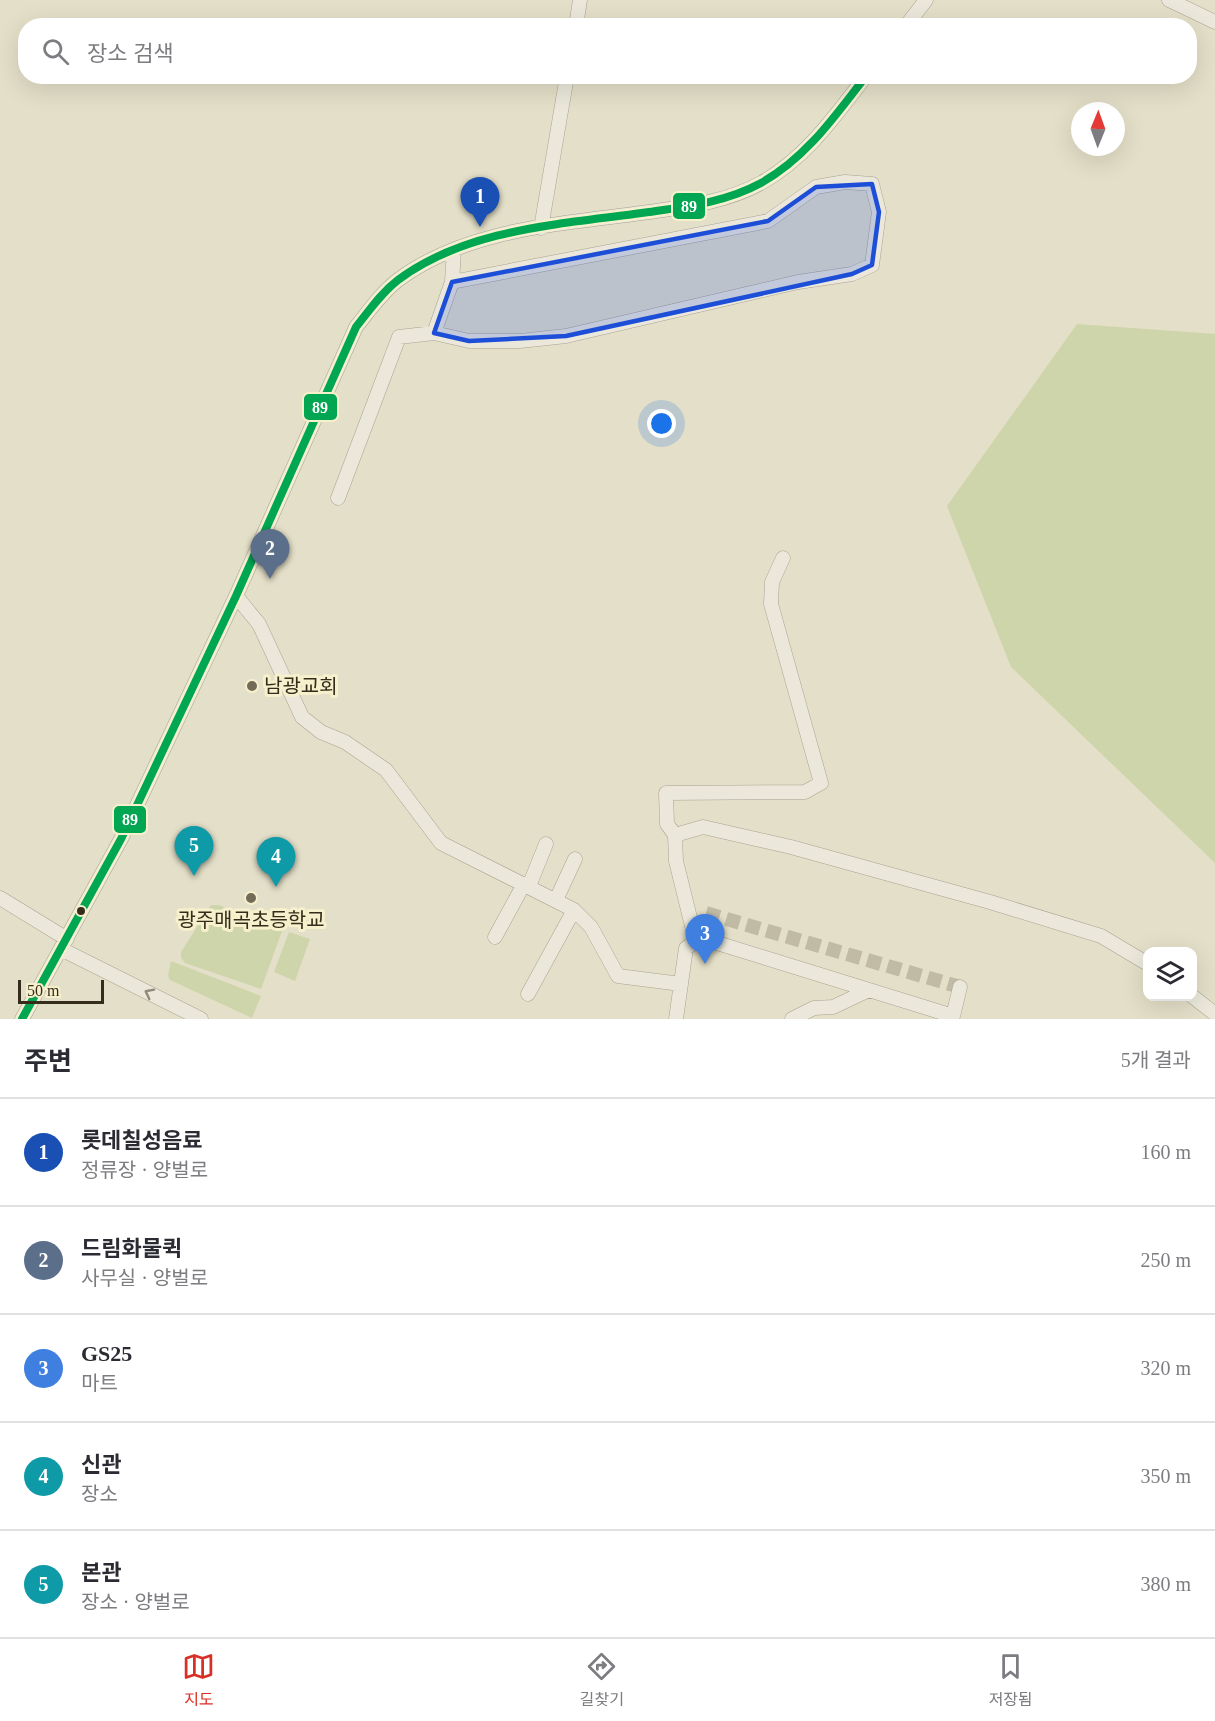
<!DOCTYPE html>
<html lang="ko">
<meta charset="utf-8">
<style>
body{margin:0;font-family:"Times New Roman","Noto Sans KR",serif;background:#f7f7f7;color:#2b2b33}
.controls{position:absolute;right:18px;bottom:18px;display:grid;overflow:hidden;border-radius:12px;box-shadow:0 6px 24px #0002}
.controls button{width:54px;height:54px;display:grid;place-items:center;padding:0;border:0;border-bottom:2px solid #e1e1e2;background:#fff;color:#2b2b33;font:30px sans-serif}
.compass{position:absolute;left:1071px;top:102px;width:54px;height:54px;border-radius:50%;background:#fff;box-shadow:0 6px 24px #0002;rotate:1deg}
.scale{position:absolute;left:18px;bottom:15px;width:86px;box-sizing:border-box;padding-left:6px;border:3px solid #362c1b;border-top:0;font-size:16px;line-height:21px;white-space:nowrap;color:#362c1b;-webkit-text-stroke:4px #f6f0cd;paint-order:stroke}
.you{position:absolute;left:662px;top:424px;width:21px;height:21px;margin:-15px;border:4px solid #fff;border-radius:50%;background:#1a73e8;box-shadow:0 0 0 9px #1a73e833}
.badge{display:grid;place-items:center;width:39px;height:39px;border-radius:50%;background:#d93025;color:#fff;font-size:20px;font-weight:700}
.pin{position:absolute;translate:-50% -50px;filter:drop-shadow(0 2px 3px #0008)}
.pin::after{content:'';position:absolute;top:32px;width:21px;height:18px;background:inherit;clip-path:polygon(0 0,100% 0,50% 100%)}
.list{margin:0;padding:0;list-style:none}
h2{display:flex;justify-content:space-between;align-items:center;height:78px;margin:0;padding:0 24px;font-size:26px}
h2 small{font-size:20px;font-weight:400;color:#7c7c81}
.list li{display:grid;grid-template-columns:39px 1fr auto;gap:18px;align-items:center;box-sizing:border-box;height:108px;padding:0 24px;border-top:2px solid #e1e1e2}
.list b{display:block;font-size:22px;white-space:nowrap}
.list p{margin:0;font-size:20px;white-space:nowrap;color:#7c7c81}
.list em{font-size:20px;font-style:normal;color:#7c7c81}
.icon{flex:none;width:33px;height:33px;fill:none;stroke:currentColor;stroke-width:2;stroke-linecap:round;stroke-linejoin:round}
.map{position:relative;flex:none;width:1215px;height:1019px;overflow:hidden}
.search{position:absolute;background:#fff;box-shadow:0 6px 24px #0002;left:18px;right:18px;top:18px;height:66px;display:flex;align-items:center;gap:15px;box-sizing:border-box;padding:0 21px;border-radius:24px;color:#7c7c81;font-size:22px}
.sheet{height:618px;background:#fff}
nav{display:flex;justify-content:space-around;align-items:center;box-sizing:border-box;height:84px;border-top:2px solid #e1e1e2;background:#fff;font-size:16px;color:#7c7c81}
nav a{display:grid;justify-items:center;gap:3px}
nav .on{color:#d93025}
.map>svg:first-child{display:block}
.green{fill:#cfd5aa}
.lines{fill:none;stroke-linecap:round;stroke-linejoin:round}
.minor-tunnel{stroke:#c1bba5;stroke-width:14;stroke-dasharray:14 7;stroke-linecap:butt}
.minor-casing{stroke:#a8a292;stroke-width:15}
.minor{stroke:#ebe8db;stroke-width:14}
.bus-1-casing{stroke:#f6f0cd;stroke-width:12}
.bus-1{stroke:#00a651;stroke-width:8}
.oneway{stroke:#908a7b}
.marked{fill:#1d4ed8;fill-opacity:0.2;stroke:#1d4ed8;stroke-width:4.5;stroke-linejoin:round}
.poi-dot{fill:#736b58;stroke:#f6f0cd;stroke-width:2}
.bus-dot{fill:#362c1b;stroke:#f6f0cd;stroke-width:2}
.labels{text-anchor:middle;stroke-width:6;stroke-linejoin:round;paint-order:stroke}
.poi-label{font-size:20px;fill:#362c1b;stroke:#f6f0cd;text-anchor:start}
.line-badge{stroke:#f6f0cd;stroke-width:2}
.badge-label{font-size:16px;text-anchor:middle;font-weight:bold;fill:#fff}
</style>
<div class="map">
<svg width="1215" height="1019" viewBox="0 0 1215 1019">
<rect width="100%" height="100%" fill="#e4dfc8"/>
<path class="green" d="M1077,324L1215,334V863L1011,667L947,506Z
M211,905H219L282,931L261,989L185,963L181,958V952Z
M289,932L310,939L295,981L274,972Z
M171,961L261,996L252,1018L170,980L168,976Z"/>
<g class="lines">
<path class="minor-tunnel" d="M706,913L960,987"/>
<defs>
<path id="minor" d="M1169,0L1215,22
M576,26L580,0
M906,26L926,0
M541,228L567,76
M452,282L434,333L469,341H520L566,336L798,282L852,274L872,265L879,212L872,184L845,182L816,187L768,221L452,282L454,250
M338,498L399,337L434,333
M236,596L259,624L302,717L321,732L345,742L386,770L441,843L574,910L591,927L618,976L681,984
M675,835L667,824L666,793L805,792L821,783L771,604L772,582L783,558
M529,886L546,844
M0,898L67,939
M556,900L575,859
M495,937L524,884
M696,942L676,861L675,835L703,827L791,847L990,902L1101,936L1148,964
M61,949L201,1019
M528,994L574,910
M1192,996L1215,1014
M22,1019L121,839L236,596L356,327C369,311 381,293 398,280C470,226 570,224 656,211C692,206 728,201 761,183C806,158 835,116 866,76
M676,1019L686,948L701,938L953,1016L960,987
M792,1019L814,1008L833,1007L869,990"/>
</defs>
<use href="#minor" class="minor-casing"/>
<use href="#minor" class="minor"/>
<defs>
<path id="bus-1" d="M22,1019L121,839L236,596L356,327C369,311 381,293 398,280C470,226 570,224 656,211C692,206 728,201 761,183C806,158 835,116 866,76"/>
</defs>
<use href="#bus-1" class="bus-1-casing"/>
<use href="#bus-1" class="bus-1"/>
</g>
<defs><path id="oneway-chevron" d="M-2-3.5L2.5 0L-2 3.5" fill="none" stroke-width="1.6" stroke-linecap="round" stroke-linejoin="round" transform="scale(1.5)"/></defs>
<use class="oneway" href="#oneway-chevron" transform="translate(149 993) rotate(-153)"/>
<path class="marked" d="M872,184L879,212L872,265L852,274L566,336L469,341L434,333L452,282L768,221L816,187Z"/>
<g class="poi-dot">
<circle cx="252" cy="686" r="6"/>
<circle cx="251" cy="898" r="6"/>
</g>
<circle class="bus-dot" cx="81" cy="911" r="5"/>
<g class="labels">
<g class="poi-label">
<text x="264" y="693">남광교회</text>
<text x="251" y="927" text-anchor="middle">광주매곡초등학교</text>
</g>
</g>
<g class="line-badge">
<rect x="672" y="192" width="34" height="28" rx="6" fill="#00a651"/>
<rect x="303" y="393" width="35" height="28" rx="6" fill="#00a651"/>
<rect x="113" y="805" width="34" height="29" rx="6" fill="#00a651"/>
</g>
<g class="badge-label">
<text x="689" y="212">89</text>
<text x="320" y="413">89</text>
<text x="130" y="825">89</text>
</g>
</svg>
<div class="controls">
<button><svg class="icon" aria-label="layers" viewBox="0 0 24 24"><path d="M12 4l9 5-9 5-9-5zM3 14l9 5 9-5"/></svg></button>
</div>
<svg class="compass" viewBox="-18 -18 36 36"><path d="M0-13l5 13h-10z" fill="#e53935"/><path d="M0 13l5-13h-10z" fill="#7c7c81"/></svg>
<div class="scale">50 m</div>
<div class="you"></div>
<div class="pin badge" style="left:480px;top:227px;background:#1a4fb4">1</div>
<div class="pin badge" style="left:270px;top:579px;background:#5c6f8a">2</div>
<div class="pin badge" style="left:705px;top:964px;background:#3f7fe0">3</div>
<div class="pin badge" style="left:276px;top:887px;background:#0f9aa8">4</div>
<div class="pin badge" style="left:194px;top:876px;background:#0f9aa8">5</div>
<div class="search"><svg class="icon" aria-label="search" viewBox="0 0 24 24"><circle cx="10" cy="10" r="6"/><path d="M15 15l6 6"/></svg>장소 검색</div>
</div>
<section class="sheet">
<h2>주변<small>5개 결과</small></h2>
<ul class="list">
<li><span class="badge" style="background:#1a4fb4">1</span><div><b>롯데칠성음료</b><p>정류장 · 양벌로</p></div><em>160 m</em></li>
<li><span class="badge" style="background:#5c6f8a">2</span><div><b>드림화물퀵</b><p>사무실 · 양벌로</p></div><em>250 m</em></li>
<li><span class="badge" style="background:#3f7fe0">3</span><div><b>GS25</b><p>마트</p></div><em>320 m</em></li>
<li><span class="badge" style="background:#0f9aa8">4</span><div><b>신관</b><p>장소</p></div><em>350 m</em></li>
<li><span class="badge" style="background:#0f9aa8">5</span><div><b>본관</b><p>장소 · 양벌로</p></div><em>380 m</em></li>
</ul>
</section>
<nav>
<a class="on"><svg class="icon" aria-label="map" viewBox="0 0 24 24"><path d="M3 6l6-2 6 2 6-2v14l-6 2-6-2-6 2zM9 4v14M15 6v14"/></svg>지도</a>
<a><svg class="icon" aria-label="directions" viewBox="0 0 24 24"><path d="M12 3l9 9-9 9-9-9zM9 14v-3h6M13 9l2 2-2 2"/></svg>길찾기</a>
<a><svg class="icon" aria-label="saved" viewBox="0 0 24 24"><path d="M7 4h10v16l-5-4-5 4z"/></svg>저장됨</a>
</nav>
